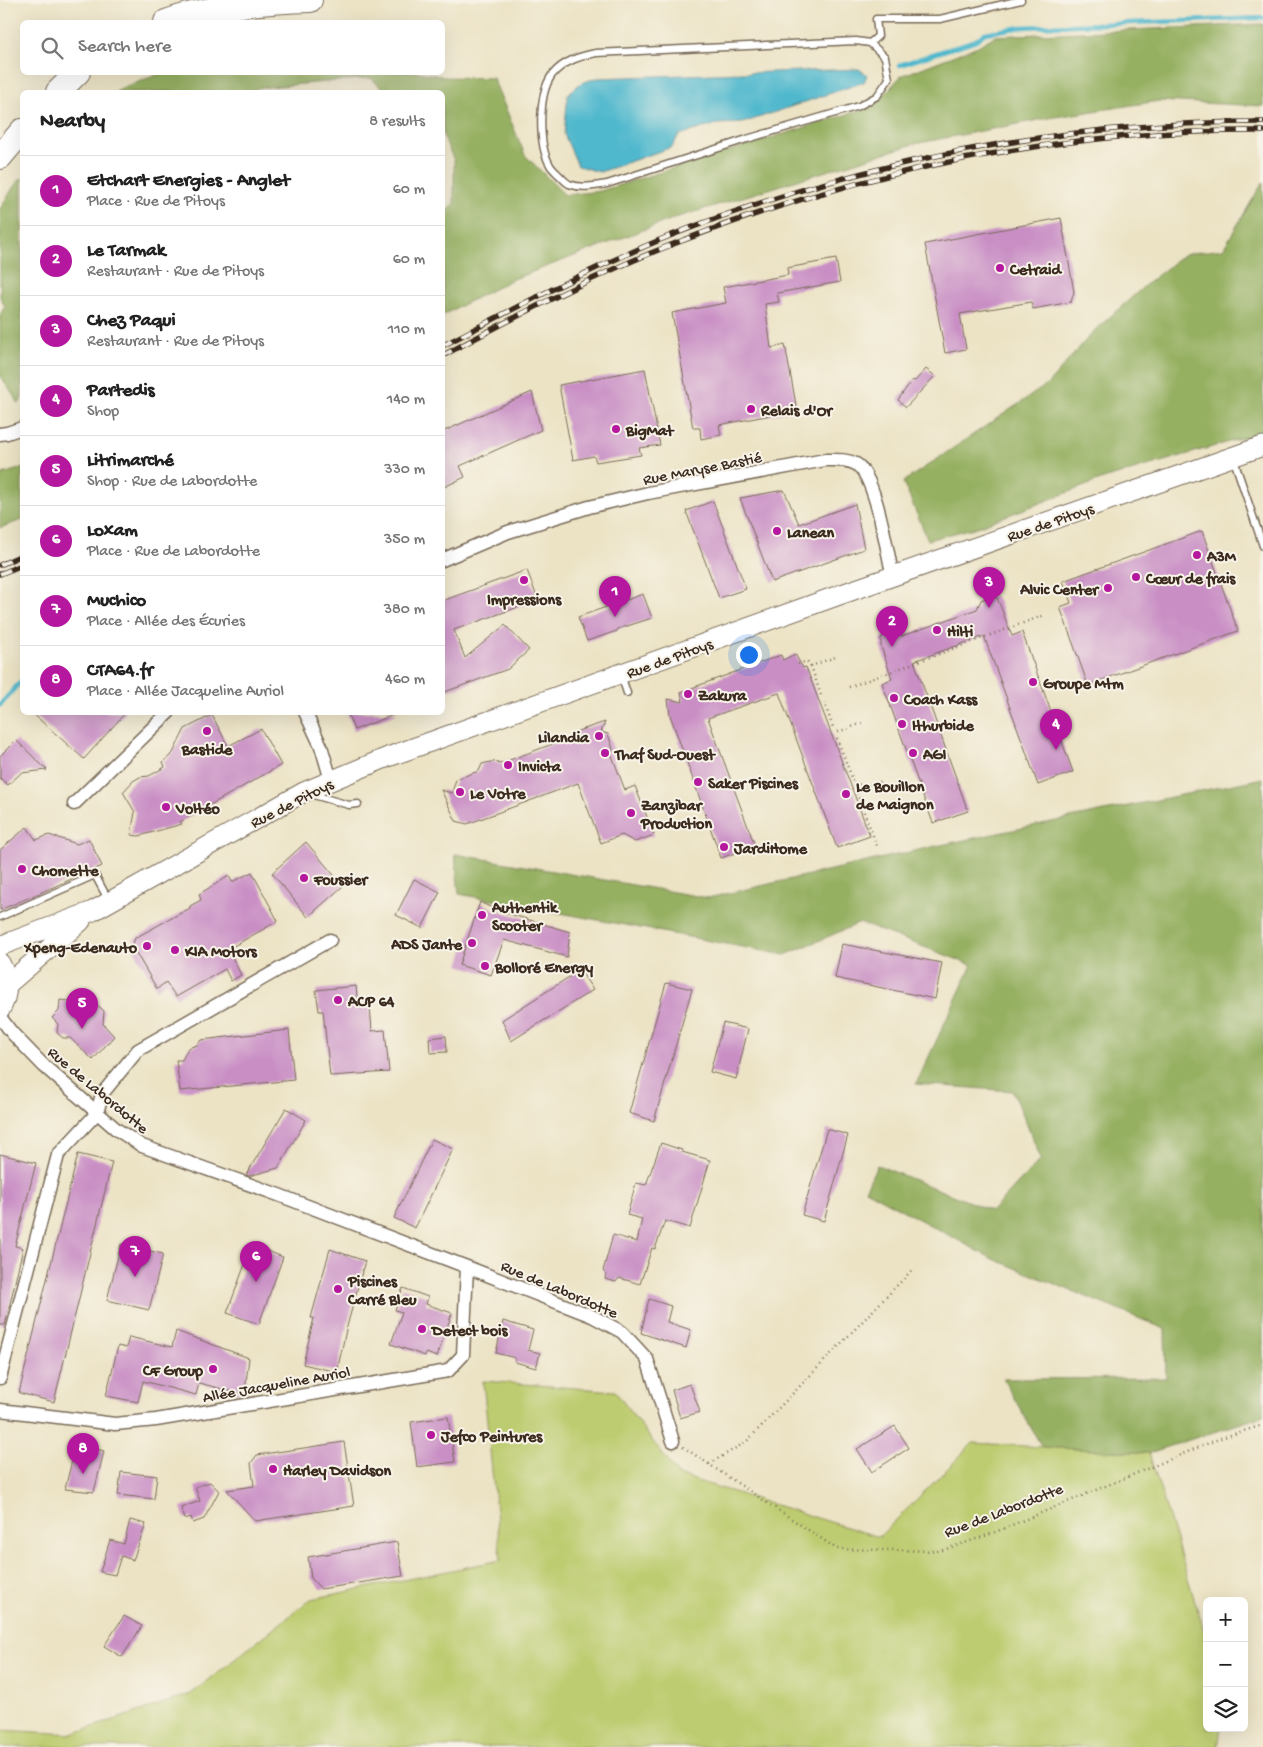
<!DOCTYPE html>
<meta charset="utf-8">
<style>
body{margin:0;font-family:"Gochi Hand",sans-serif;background:#f6f6f6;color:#222}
.controls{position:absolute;right:15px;bottom:15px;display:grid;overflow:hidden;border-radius:8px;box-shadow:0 5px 20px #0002}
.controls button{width:45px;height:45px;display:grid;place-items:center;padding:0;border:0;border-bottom:1px solid #e0e0e0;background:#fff;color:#222;font:25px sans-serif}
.you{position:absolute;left:748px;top:654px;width:18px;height:18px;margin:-12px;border:4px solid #fff;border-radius:50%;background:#1a73e8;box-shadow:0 0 0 8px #1a73e833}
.badge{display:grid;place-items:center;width:32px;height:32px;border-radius:50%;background:#b5179e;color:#fff;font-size:16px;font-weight:700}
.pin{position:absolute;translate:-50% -41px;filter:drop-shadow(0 1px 2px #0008)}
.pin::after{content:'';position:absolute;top:26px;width:18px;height:15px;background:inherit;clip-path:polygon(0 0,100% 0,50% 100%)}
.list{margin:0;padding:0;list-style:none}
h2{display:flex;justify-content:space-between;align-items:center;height:65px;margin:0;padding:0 20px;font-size:21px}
h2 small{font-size:16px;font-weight:400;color:#767676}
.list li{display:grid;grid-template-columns:32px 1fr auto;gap:15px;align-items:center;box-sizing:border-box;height:70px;padding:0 20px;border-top:1px solid #e0e0e0}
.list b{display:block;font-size:19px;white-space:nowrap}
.list p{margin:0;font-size:16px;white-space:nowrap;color:#767676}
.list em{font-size:16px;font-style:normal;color:#767676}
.icon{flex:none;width:28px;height:28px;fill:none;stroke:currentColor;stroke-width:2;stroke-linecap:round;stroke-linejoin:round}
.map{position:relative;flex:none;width:1263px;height:1747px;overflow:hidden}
.search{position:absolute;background:#fff;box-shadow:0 5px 20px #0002;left:20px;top:20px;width:425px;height:55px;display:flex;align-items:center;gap:12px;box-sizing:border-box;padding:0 18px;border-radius:8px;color:#767676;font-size:19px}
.panel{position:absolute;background:#fff;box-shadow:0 5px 20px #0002;left:20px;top:90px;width:425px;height:625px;border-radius:8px}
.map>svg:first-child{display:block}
.green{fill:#bdcc6f;stroke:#7c7b46}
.forest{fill:#96b062;stroke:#686d40}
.water{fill:#4fb8cd;stroke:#457176}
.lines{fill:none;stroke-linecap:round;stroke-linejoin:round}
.stream{stroke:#4fb8cd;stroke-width:4.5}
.building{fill:#c98fc5}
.lane-casing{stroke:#796b58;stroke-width:9}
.street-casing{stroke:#796b58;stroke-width:15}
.secondary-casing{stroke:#796b58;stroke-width:21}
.highway-casing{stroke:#796b58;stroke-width:26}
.path{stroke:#796b58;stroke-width:2.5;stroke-dasharray:1 4;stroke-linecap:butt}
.lane{stroke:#fff;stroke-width:6}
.street{stroke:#fff;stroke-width:12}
.secondary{stroke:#fff;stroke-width:19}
.highway{stroke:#fff;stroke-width:24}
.rail-casing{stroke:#3b2a1e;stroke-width:5.5}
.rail{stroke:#f7f3e8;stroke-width:4;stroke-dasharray:11;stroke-linecap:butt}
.poi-dot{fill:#b5179e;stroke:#f7f3e8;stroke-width:2}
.labels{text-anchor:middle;stroke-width:4;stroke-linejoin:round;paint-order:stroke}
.poi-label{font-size:16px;font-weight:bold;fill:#3b2a1e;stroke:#f7f3e8;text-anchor:start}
.street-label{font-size:16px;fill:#3b2a1e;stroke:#f7f3e8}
</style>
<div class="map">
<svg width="1263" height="1747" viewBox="0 0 1263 1747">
<rect width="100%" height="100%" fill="#f7f3e8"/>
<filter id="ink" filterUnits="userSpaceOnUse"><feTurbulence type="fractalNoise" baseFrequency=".02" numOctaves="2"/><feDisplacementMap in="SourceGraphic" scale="10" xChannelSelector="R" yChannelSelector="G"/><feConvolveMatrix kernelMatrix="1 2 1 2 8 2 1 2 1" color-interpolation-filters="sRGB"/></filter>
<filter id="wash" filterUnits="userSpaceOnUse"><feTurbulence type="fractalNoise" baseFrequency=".0096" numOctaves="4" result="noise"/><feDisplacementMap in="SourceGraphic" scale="20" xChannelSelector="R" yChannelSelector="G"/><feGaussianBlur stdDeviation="1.12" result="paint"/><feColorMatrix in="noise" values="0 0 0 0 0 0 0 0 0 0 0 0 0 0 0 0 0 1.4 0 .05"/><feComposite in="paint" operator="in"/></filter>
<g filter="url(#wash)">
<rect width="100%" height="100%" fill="#ece3c5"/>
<path class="green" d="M483,1381L615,1391L678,1475L879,1537L973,1443L1149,1453L1207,1640V1728H1221L1218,1747H0V1730L72,1734L191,1694L311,1599L501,1560Z"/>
<path class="forest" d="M1263,24V106L1158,101L1049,118L914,144L675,218L511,280L443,315V215L454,203V161L443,135L442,92H386L371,78L257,88L252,92H116L121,88L162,73L418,72L445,77L493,78L525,155L565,195L600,191L874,106L901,76L978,46L995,36Z
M22,178V398L19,404L0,375V315L5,306L0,297V209L16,183Z
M1263,182V432L1106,478L977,527L928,540L903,482L1048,384L1092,333L1149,282L1185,254L1223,249Z
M22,468V520L0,528V475Z
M1263,778V1416L1149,1453L1042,1447L1003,1379L1166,1378L1165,1329L991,1258L865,1190L877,1165L992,1211L1041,1159L1013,1091L916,1084L972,965L860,923L785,955L459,894L455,854L708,898L936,846Z"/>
<path class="water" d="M859,69L867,75L864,82L743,123L717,124L679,135L672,147L600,172L578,166L564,134L568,94L581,83L597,78Z"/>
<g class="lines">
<path class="stream" d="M900,65L976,40L985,33L1022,27L1263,18
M0,705L22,680"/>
</g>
<g id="blocks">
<path class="building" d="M1061,218L1074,292L1071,302L1033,309L1031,302L960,314L966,349L945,353L925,244Z
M836,259L840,282L777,293L779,302L765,304L771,348L785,345L797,410L719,425L721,435L701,439L700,428H693L672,313L726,303L723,287L788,275L787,268Z
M645,369L660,445L639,448L641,455L596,462L594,456L573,460L559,385Z
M926,369L935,376L906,407L898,400L912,380L915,381Z
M532,392L541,430L460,466L465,477L442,488V432Z
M784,490L799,524L855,504L864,549L772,582L740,498Z
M713,501L746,589L719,598L686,511Z
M1202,531L1238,631L1088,685L1060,607L1071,603L1063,581Z
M527,570L538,600L454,630L465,658L505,625L529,650L508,669L442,693V601Z
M643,594L652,618L618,629L617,631L587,641L578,617Z
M991,596H995L998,600L1012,636L1022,632L1073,772L1038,785L984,636L914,661L968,811L933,823L882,683L892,679L881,646V638L888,633L893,631H897L902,636L977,609L981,600Z
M795,654L803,668L806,667L870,836L837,848L779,693L708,718L755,846L721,858L670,715L668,699L683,702L681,692L781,655L783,660Z
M31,712H126L84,759Z
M347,712H396V714L354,730Z
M212,715L228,746L261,729L281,765L180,822L182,824L139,836L131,835L135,812L123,792L133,781L140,777L149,776L165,767L163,762L173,753L185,729Z
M605,722L601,732L608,734L613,749L611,753L625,790L635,786L654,835L635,842L622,835L601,843L578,783L467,824L456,821L441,790L452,793L456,779L479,771L482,764L495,761L499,764L574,736L575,732Z
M16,740L47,770L21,773L8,785L0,778V756Z
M27,827L36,840L49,835L77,844L89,839L102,866L0,910V850Z
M306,842L343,886L308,917L272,873Z
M252,872L278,921L228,949L241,975L231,981L225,969L176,997L166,982L157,989L132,946L135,938L190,908V906L201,900L199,894L229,876L232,882Z
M414,879L440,892L422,928L396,915Z
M480,902L496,910L570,932L567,957L504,940L491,975L459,965Z
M842,944L942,963L935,999L835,978Z
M580,970L593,990L511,1041L502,1020Z
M666,983L692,989L654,1121L629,1113Z
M356,986L358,1007L370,1006L372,1031L385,1030L389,1072L330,1076L323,1011H319L316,990Z
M74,996H88L104,1011L103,1024L114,1036L93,1060L70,1038H63L57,1033L58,1024L52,1018L59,1011L60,1000L69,1001Z
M723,1023L748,1029L736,1079L710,1072Z
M289,1030L294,1080L180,1091L176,1060H182L188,1048L197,1045L201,1040Z
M446,1036L447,1052L430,1053L429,1038Z
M286,1108L306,1120L278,1168L249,1176L246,1175Z
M827,1129L848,1135L824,1221L802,1215Z
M432,1139L453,1149L415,1228L394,1218Z
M661,1143L682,1150V1152L710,1160L690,1228L665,1221L655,1249L652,1248L640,1284L619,1278L616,1282L605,1279L606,1274L603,1271L613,1235L637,1242L642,1219L627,1215L636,1183L646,1185Z
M0,1154L36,1163L15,1246L23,1248L5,1325H0Z
M78,1154L112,1162L54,1402L19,1393Z
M121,1244L163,1254L149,1310L107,1300Z
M252,1245L283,1257L259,1324L227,1313Z
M330,1249L365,1261L346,1330L337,1372L303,1364L314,1318H311Z
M403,1288L428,1297L426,1304L452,1313L437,1357L426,1353L425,1356L391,1344L402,1312L395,1310Z
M649,1299L671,1306L667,1322L691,1330L686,1348L641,1333Z
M503,1321L533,1330L528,1350L540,1353L536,1368L515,1362V1358L496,1353Z
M176,1331L249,1358L245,1391L237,1393L199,1383L196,1395L143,1381L138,1402L106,1396L118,1346L126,1348L129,1337L172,1347Z
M690,1384L700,1412L680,1418L672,1390Z
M448,1417L455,1462L417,1467L411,1422Z
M895,1426L909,1448L872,1472L857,1449Z
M344,1442L354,1506L255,1521L227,1490L254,1486L251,1463L257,1455Z
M76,1444L104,1451L94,1492L65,1489Z
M121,1472L157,1476L154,1499L118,1495Z
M210,1482L219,1491L204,1519L193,1523L191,1517L185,1519L181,1508L200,1501L195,1487Z
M130,1520L146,1524L133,1560L121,1556L115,1575L100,1572L110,1540L124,1544Z
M397,1542L403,1576L321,1589L311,1578L308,1557Z
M124,1616L142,1626L122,1657L104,1646Z"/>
</g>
</g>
<g filter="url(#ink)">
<use href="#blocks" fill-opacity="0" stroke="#796b58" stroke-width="1"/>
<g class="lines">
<defs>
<path id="lane" d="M870,43L856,41L596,53C580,56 563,61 552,75C538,94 538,145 550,165C552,169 557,173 560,176C563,179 565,182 569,184C582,189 593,186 607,184L747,139L859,106L877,96L889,79L885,57L870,43L878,36L876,19H940L1021,0
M1234,460L1263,546
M621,675L627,693
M310,794L349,805L358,804
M0,917L95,875L109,901"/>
<path id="street" d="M0,434L7,433L22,428
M442,560L508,532L589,507L648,493L825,460C836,460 846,459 856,464C876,476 887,552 893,577
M305,712L321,746L331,780
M74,804L169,712
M0,1017L12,1033L44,1066L116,1129L142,1146L276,1194L467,1267L592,1316L622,1332L647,1359L673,1441
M97,1113L102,1094L138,1050L330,940
M0,1378L58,1155L97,1113
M0,1410L115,1424L156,1420L448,1371L463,1355L467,1267"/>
<path id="secondary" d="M0,946L93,911L304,792L388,757L842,594L1263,446
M0,963C9,979 9,994 0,1010
M8,984L81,921"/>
<path id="highway" d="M166,22C206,7 266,1 310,0
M58,92L78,72
M0,157L22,131"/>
</defs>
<use href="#lane" class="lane-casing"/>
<use href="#street" class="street-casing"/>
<use href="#secondary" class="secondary-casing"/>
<use href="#highway" class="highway-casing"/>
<path class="path" d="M798,664L807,661L811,666
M849,687L1045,615
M821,695L811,666L838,656
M824,702L834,730
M838,732L862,723
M837,738L855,786
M854,783L864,786
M860,788L882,781
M857,793L878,849
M683,1447L837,1549L940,1551L988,1535L1221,1438L1263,1425
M709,1464L746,1442L912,1270"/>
<use href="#lane" class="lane"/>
<use href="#street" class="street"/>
<use href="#secondary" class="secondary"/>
<use href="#highway" class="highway"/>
<defs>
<path id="rail" d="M442,346C518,306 593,267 672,235C859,161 1062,122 1263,122
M442,356C519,315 595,274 676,243C862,170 1063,129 1263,131
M0,565L22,555
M0,574L22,565"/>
</defs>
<use href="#rail" class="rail-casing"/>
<use href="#rail" class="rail"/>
</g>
</g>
<g class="poi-dot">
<circle cx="1000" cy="268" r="5"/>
<circle cx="751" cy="409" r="5"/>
<circle cx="616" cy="429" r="5"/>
<circle cx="777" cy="531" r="5"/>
<circle cx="1197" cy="555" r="5"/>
<circle cx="1136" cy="577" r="5"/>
<circle cx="524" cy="580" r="5"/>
<circle cx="1108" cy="588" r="5"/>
<circle cx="937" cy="630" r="5"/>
<circle cx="1033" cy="682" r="5"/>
<circle cx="688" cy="694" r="5"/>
<circle cx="894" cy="698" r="5"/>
<circle cx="902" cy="724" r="5"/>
<circle cx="207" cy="731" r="5"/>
<circle cx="599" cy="736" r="5"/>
<circle cx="605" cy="753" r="5"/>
<circle cx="913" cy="753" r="5"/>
<circle cx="508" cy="765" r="5"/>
<circle cx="698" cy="782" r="5"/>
<circle cx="460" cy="792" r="5"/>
<circle cx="846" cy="794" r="5"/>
<circle cx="166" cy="807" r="5"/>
<circle cx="631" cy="813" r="5"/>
<circle cx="724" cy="847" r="5"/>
<circle cx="22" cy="869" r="5"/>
<circle cx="304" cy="878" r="5"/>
<circle cx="482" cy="915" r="5"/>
<circle cx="472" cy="943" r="5"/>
<circle cx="147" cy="946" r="5"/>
<circle cx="175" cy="950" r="5"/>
<circle cx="485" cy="966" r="5"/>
<circle cx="338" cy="1000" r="5"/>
<circle cx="338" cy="1289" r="5"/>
<circle cx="422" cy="1329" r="5"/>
<circle cx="213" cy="1369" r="5"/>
<circle cx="431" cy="1435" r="5"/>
<circle cx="273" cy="1469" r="5"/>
</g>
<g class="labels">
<g class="poi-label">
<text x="1010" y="274">Cetraid</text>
<text x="761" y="415">Relais d'Or</text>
<text x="626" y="435">BigMat</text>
<text x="787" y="537">Lanean</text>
<text x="1207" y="561">A3M</text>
<text x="1146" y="583">Cœur de frais</text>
<text x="1098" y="594" text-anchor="end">Alvic Center</text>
<text x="524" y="604" text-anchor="middle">Impressions</text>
<text x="947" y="636">Hilti</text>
<text x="1043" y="688">Groupe Mtm</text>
<text x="698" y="700">Zakura</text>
<text x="904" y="704">Coach Kass</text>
<text x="912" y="730">Ithurbide</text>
<text x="589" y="742" text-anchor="end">Lilandia</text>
<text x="207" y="754" text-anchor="middle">Bastide</text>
<text x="615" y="759">Thaf Sud-Ouest</text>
<text x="923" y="759">AGI</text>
<text x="518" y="771">Invicta</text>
<text x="708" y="788">Saker Piscines</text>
<text x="856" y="791">Le Bouillon<tspan x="856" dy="18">de Maignon</tspan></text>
<text x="470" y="798">Le Votre</text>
<text x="641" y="810">Zanzibar<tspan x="641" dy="18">Production</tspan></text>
<text x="176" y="813">Voltéo</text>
<text x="734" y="853">JardiHome</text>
<text x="32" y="875">Chomette</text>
<text x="314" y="884">Foussier</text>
<text x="492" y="912">Authentik<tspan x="492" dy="18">Scooter</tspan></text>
<text x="462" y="949" text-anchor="end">ADS Jante</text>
<text x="137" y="952" text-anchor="end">Xpeng-Edenauto</text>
<text x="185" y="956">KIA Motors</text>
<text x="495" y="972">Bolloré Energy</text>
<text x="348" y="1006">ACP 64</text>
<text x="348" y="1286">Piscines<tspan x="348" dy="18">Carré Bleu</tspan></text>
<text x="432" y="1335">Detect bois</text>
<text x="203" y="1375" text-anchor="end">CF Group</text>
<text x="441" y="1441">Jefco Peintures</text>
<text x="283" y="1475">Harley Davidson</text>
</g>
<g class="street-label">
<text transform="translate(702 467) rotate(-11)" y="6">Rue Maryse Bastié</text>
<text transform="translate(1050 521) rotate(-19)" y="6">Rue de Pitoys</text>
<text transform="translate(669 657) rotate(-20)" y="6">Rue de Pitoys</text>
<text transform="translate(291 802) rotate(-27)" y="6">Rue de Pitoys</text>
<text transform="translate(99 1089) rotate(40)" y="6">Rue de Labordotte</text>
<text transform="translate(560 1288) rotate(23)" y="6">Rue de Labordotte</text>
<text transform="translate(276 1383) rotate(-10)" y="6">Allée Jacqueline Auriol</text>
<text transform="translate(1003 1509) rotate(-21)" y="6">Rue de Labordotte</text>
</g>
</g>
</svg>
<div class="controls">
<button>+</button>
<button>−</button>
<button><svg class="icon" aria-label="layers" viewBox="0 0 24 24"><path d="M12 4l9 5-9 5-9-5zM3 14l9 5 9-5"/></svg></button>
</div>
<div class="you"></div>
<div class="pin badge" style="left:615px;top:617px">1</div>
<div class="pin badge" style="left:892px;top:647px">2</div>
<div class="pin badge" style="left:989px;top:608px">3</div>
<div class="pin badge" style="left:1056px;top:750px">4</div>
<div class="pin badge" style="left:82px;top:1029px">5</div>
<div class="pin badge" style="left:256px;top:1282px">6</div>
<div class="pin badge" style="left:135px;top:1277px">7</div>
<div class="pin badge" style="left:83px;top:1474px">8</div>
<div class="search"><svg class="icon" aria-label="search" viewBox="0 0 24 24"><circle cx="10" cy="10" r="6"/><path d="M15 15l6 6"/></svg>Search here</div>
<section class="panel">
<h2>Nearby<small>8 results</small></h2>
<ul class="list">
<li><span class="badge">1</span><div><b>Etchart Energies - Anglet</b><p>Place · Rue de Pitoys</p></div><em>60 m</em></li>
<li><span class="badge">2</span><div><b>Le Tarmak</b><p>Restaurant · Rue de Pitoys</p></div><em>60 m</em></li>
<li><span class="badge">3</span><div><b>Chez Paqui</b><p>Restaurant · Rue de Pitoys</p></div><em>110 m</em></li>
<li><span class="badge">4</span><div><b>Partedis</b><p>Shop</p></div><em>140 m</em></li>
<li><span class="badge">5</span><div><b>Litrimarché</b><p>Shop · Rue de Labordotte</p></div><em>330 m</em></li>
<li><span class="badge">6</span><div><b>Loxam</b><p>Place · Rue de Labordotte</p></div><em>350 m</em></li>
<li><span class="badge">7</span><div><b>Muchico</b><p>Place · Allée des Écuries</p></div><em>380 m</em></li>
<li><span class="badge">8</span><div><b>CTA64.fr</b><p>Place · Allée Jacqueline Auriol</p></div><em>460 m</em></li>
</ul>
</section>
</div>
